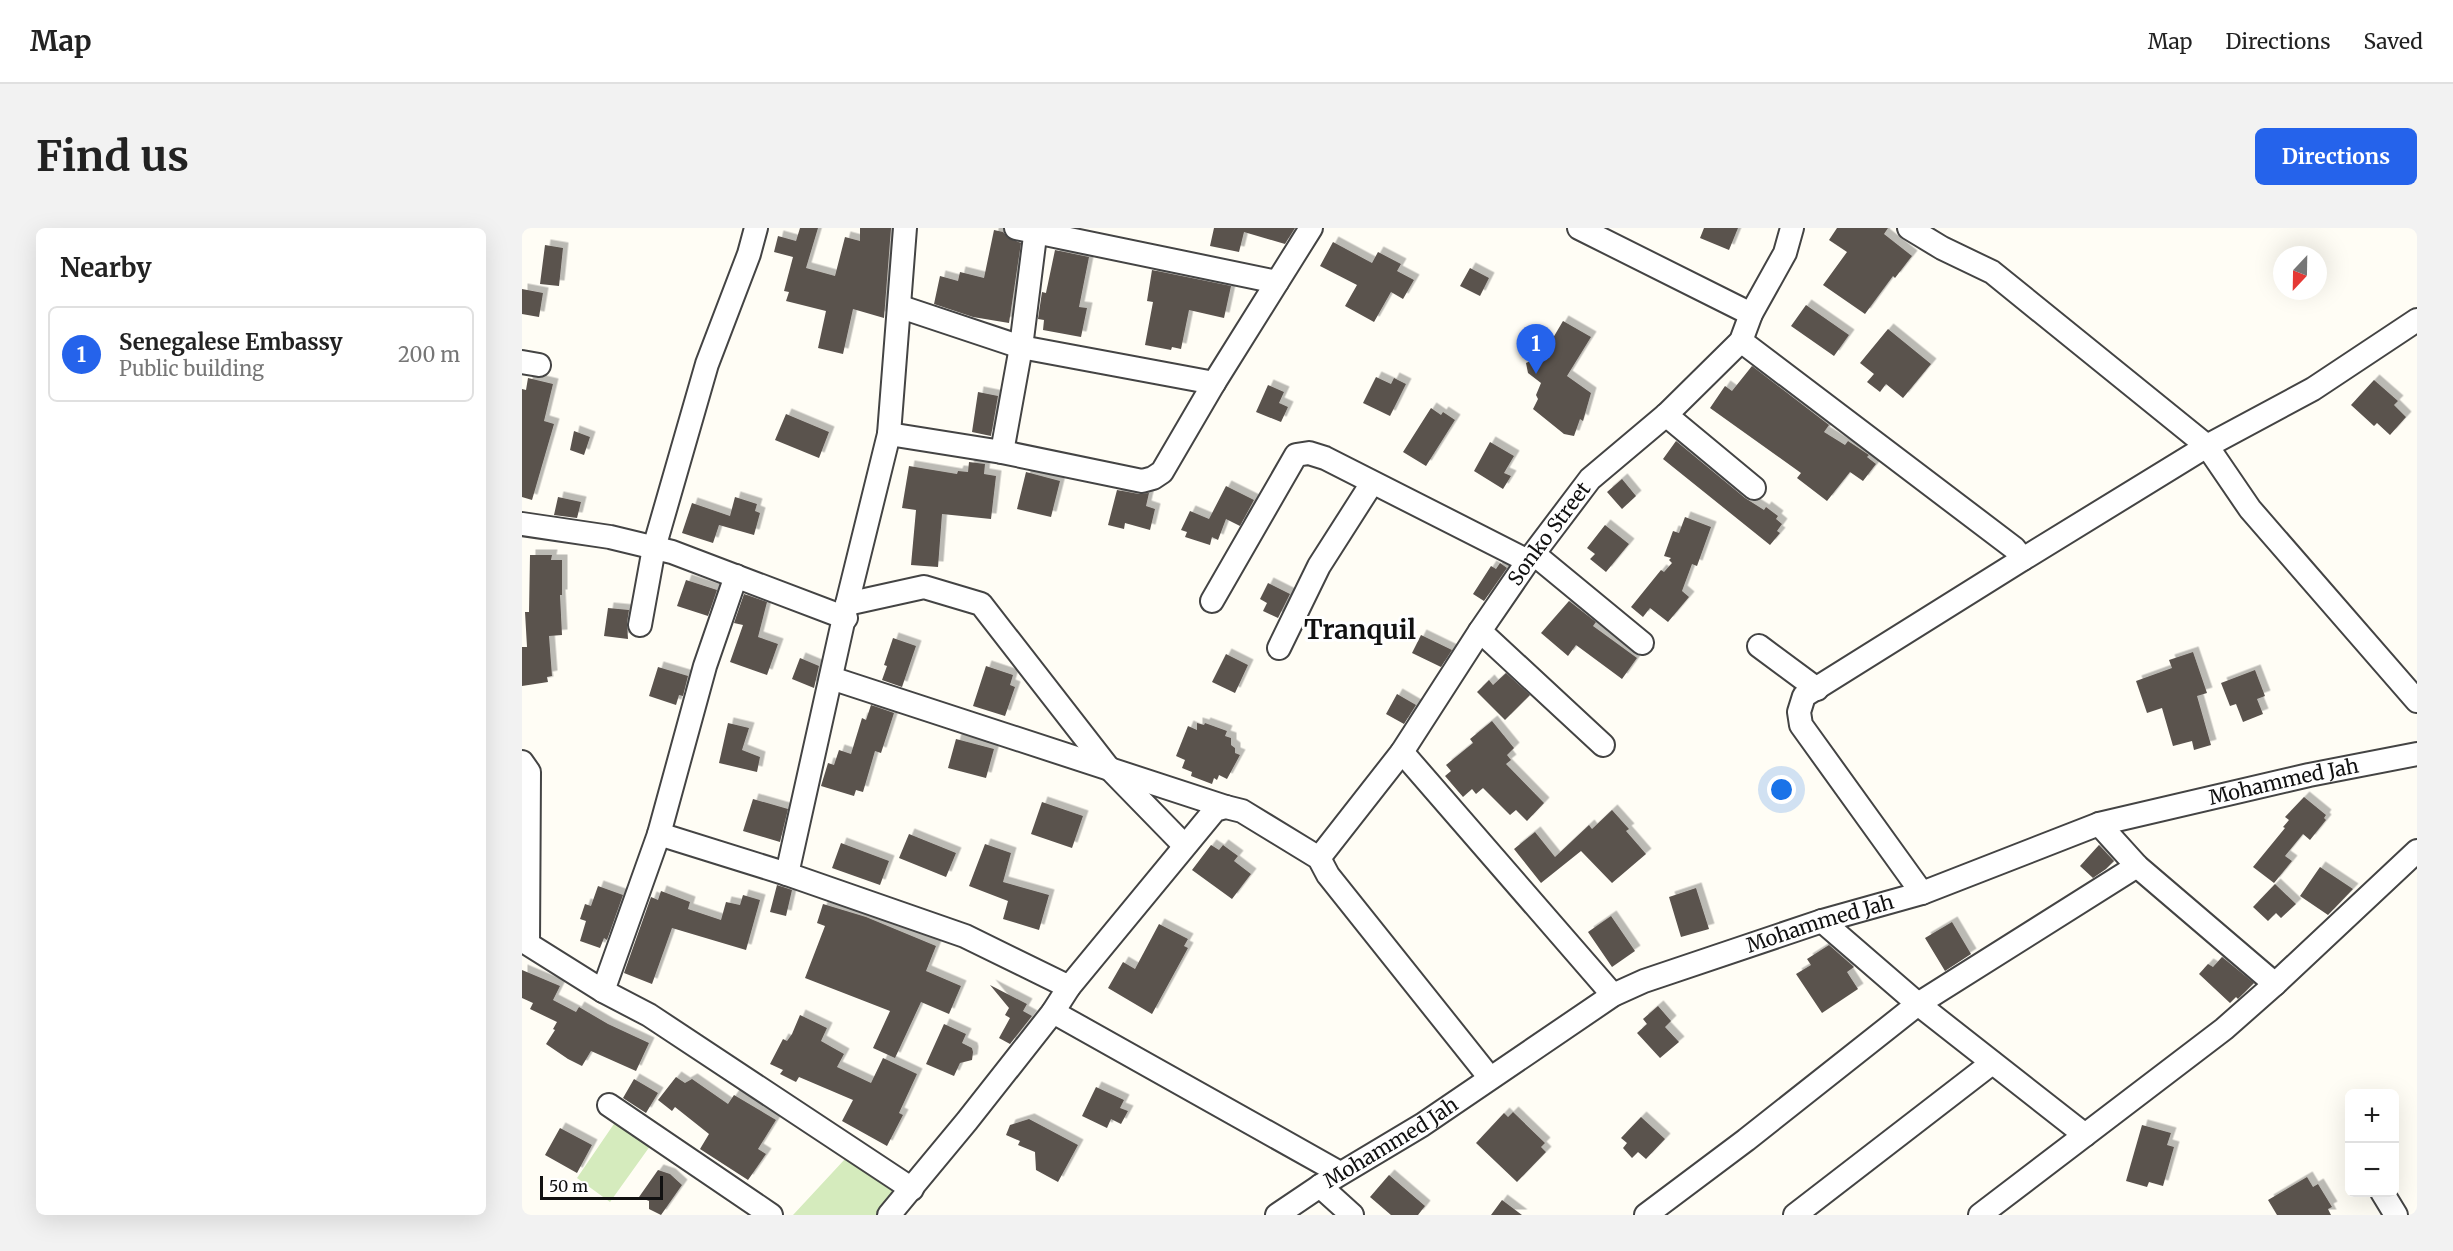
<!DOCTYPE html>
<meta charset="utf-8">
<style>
body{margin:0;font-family:Merriweather,serif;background:#f2f2f2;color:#222}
.controls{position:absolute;right:18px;bottom:18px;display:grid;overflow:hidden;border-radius:9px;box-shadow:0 6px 24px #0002}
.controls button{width:54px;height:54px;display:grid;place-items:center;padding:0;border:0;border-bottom:2px solid #e0e0e0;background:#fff;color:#222;font:30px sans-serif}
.compass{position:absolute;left:1751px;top:18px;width:54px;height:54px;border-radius:50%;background:#fff;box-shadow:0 6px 24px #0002;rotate:202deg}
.scale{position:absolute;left:18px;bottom:15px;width:123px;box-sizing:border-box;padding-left:6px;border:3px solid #111;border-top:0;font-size:16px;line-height:21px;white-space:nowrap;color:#111;-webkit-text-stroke:4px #fff;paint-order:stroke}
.you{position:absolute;left:1260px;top:562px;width:21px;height:21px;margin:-15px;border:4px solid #fff;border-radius:50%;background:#1a73e8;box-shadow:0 0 0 9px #1a73e833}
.badge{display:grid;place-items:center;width:39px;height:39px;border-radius:50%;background:#2563eb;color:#fff;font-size:20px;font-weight:700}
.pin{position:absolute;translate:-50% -50px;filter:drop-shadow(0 2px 3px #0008)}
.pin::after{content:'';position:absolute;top:32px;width:21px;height:18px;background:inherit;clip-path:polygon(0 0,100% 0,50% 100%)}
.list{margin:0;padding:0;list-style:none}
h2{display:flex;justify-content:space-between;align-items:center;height:78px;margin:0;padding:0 24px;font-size:26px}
h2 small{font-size:20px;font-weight:400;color:#767676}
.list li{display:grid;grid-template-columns:39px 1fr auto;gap:18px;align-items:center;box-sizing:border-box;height:96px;margin:0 12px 12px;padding:0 12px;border:2px solid #e0e0e0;border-radius:9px}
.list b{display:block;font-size:22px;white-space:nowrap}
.list p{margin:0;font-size:20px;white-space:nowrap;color:#767676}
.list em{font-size:20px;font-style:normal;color:#767676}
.map{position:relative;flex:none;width:1895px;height:987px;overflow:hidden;border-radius:9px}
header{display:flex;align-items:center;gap:36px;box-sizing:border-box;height:84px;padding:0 30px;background:#fff;border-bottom:2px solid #e0e0e0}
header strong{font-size:28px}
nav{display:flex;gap:33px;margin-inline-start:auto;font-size:21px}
.intro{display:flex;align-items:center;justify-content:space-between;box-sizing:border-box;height:144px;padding:0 36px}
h1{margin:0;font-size:42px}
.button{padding:15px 27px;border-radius:9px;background:#2563eb;color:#fff;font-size:21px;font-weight:700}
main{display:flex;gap:36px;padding:0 36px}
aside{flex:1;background:#fff;border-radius:9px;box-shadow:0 6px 24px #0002}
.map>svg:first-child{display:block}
.green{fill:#d5ebbd}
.building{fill:#5a524d;filter:url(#shadow)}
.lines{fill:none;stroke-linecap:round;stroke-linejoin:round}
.minor-casing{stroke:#444;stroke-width:26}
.minor{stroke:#fff;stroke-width:22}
.labels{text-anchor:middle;stroke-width:6;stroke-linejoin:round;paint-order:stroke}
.street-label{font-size:20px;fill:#111;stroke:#fff}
.district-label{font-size:26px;font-weight:bold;fill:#111;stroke:#fff}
</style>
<header>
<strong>Map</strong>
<nav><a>Map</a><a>Directions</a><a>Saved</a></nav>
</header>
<div class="intro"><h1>Find us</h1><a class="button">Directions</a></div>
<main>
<aside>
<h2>Nearby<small></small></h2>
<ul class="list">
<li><span class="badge">1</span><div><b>Senegalese Embassy</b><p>Public building</p></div><em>200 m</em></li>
</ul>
</aside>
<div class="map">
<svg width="1895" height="987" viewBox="0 0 1895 987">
<defs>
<filter id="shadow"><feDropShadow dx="5.5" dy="-5.5" stdDeviation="0" flood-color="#0004"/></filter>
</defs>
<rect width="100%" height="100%" fill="#fffdf5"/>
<path class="green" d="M96,890L131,914L88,974L55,950Z
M323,931L378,968L360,987H271Z"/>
<path class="building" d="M278,0H296L284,40L313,48L323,9L338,13V0H369L362,90L331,81L321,126L296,120L304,83L264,73L267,64L262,63L271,29L252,24L256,8L274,13Z
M692,0H773L763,16L722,4L717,24L688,18Z
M1182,0H1216L1207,22L1178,10Z
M1315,0H1366L1362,6L1390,28L1373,50L1371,48L1343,86L1301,57L1325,24L1307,12Z
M472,2L481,4L486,10L499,15L487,95L451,89L412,76L418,48L436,53L438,44L462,50Z
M811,14L850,35L856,24L879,36L875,43L892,52L881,71L869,64L852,94L823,78L835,57L798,38Z
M23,17L41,20L37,58L18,56Z
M533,22L567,29L557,79L565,80L559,109L521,102L522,92L516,91L520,64L524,65Z
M948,40L967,50L958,68L938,58Z
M630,42L709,58L702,90L667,82L659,121L650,119L649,122L623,117L631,74L625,73Z
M0,61L21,65L17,89L0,86Z
M1284,77L1327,107L1312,128L1269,98Z
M1041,93L1069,109L1045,148L1069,165L1061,193L1058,191L1052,208L1042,206L1011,181L1016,171L1014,167L1019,155L1006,145L1004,135L1021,127Z
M1366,101L1409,136L1381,170L1364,156L1358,164L1345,154L1352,146L1338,135Z
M1230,138L1307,197L1302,204L1323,217L1326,213L1347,227L1345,229L1354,236L1341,253L1328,244L1305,273L1275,250L1279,245L1188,180L1203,158L1210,163Z
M854,149L869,156L872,150L884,156L868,188L841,175Z
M6,150L31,156L22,193L32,196L10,272L0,269V161L4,162Z
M1852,152L1876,173L1872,177L1884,189L1868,207L1855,195L1852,198L1829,177Z
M746,157L762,164L757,175L766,179L759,194L734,184Z
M456,164L476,168L469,208L450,204Z
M909,180L919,187L921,184L933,192L904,238L881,224Z
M264,186L307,204L297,230L253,212Z
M52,203L68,209L62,227L48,222Z
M1154,213L1223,270L1242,282L1244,279L1256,288L1254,291L1260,296L1255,303L1258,305L1248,317L1141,231Z
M968,214L992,228L982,245L989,248L981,261L952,243Z
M447,234L463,236L462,246L474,248L469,291L420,286L416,339L389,337L394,282L380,280L387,238L435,246L436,243L446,244Z
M504,244L538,253L529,289L495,281Z
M1100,251L1114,268L1100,281L1085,264Z
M704,258L732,272L718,298L704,291L696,312L690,309L688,317L663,309L665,304L659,302L668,283L687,291Z
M595,262L617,266L627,265L624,278L633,281L628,302L603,295L602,301L586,297Z
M36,269L59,274L55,290L32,287Z
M213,269L235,276L233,283L238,285L232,307L197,297L191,315L160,305L170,275L208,288Z
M1163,289L1189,299L1175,338L1170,336L1160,363L1167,369L1146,394L1128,380L1121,389L1109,379L1139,342L1142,344L1150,335L1147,332L1149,330L1142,328L1151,303L1157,305Z
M1083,297L1107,316L1084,344L1068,331L1073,326L1065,320Z
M8,327H30L29,332H40V367H38L40,407L27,408L30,448L25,449L26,454L0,458V419H5L3,384H7Z
M978,335L985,340L962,373L951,366L969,338L974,341Z
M164,352L195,362L186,388L155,378Z
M746,355L768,366L756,390L741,383L745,375L738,371Z
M222,366L245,374L236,409L256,416L245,447L208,434L221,397L212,395Z
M1047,373L1074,394L1071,398L1115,430L1100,451L1054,417L1046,428L1019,405Z
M86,380L107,382L105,395L106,411L82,408Z
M899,407L930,422L919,439L890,425Z
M371,410L394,418L380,459L360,452L365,438L362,437Z
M1671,424L1685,465L1675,468L1689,517L1672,522L1670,513L1651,518L1640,480L1625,485L1614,453L1650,440L1647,432Z
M704,426L726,437L713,465L690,454Z
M278,430L297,438L292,460L270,451Z
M464,438L491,447L488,457L493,459L483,488L451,478Z
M136,439L166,448L161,468L157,467L154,477L127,468Z
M1733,442L1743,468L1735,471L1741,486L1721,494L1714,476L1708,478L1699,455Z
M984,445L1008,467L983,492L955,464L967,452L971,457Z
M875,466L894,477L882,496L864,486Z
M349,477L372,485L359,525L353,523L341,564L334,562L332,568L299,558L306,535L312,537L317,522L329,526L340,490L344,492Z
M970,493L992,520L985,527L989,532L984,536L1022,575L1005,593L994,582L988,587L961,560L954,566L950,561L941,569L923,548L929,543L924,537L951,515L948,511Z
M206,495L227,500L220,522L238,529L235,544L197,535Z
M675,495L682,497L683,495L705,503L703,508L709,510V517L713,520V525L718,527L705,551L697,547L695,552L692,550L690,556L669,548L670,544L660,540L663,532L654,528L666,498L675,502Z
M434,511L472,521L464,550L426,540Z
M1782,569L1804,587L1802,590L1804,592L1788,612L1781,606L1763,628L1770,633L1752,655L1731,639L1763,600L1761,599L1767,592L1763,589Z
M231,571L266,581L258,614L221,603Z
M520,574L561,588L550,620L509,606Z
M1090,582L1107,601L1104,603L1124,626L1090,655L1059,623L1019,655L992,621L1013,604L1033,629L1067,597L1070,601Z
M387,606L434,625L424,649L377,630Z
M319,615L367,633L358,657L310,640Z
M463,616L489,625L481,654L527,667L517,702L481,691L486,673L447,658Z
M689,617L697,622L701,617L716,628L712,633L729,646L710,671L670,642Z
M1577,617L1592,633L1584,641L1571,650L1558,638Z
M1798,639L1831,661L1806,687L1778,668Z
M1753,656L1774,676L1759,690L1754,685L1746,693L1731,679Z
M255,657L270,662L264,688L248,684Z
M76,658L101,667L85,712L82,710L78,720L58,713L64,693L58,691L63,676L69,678Z
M1174,660L1187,701L1159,709L1147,669Z
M139,663L168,674L166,681L199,692L204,674L218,677L221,667L238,672L224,722L150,700L130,756L102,745L129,669L136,672Z
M301,676L344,689L414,718L404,743L439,758L427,786L399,774L373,830L351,820L368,783L283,750L303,698L295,695Z
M1089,688L1113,723L1090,739L1066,704Z
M1430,694L1449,726L1423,743L1403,710Z
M637,696L666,711L662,718L666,720L630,786L586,760L601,734L613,741Z
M1307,717L1332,739L1325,744L1336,761L1300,785L1274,746L1289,737L1285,731Z
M1700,729L1732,755L1716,771L1714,769L1708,775L1677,746L1686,736L1691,739Z
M0,742L38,758L31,772L54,784L57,779L86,796L127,815L114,843L69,823L60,838L46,831L24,816L33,802L31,801L35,794L8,781L11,775L0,770Z
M468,757L505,776L501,783L510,788L488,816L477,810L488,790L483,787L487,780Z
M1136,778L1149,793L1143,799L1157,814L1138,830L1115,805L1125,796L1121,791Z
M278,787L305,800L299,813L322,826L315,839L349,855L361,830L395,846L377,885L381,887L365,918L320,893L331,872L277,849L274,854L258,846L261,842L248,836L261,811L265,813L270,806Z
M422,796L444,806L440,815L450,820L451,824L450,832L438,835L432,848L404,836Z
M154,849L163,855L170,851L206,876L212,867L254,892L236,921L244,926L226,952L178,921L187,906L153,879L150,883L136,872Z
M112,851L136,865L124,885L101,870Z
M574,859L602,872L598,880L606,883L599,896L589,891L585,900L560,888Z
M991,884L1023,915L1019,919L1024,924L995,954L954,915L982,885L986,889Z
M1119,889L1143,911L1124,931L1116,924L1110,930L1101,920L1105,915L1099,910Z
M507,891L556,917L536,954L514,942L513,924L496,917L498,913L484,907L488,897Z
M1620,897L1649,905L1645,917L1652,919L1641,958L1627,954L1625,959L1604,953Z
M38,900L70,917L55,945L23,927Z
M136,942L148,946L160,957L139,987L127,981V973L117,969Z
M867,947L903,978L896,987H869L848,969Z
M1785,949L1791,959L1796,956L1810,979L1806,981L1809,987H1755L1746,972Z
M980,972L1000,987H969Z"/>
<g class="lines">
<defs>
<g id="minor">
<path d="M494,0L755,54"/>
<path d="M1057,0L1229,86"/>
<path d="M1387,0L1420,20L1470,44L1685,218L1728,281L1895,473"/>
<path d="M379,79L499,119L692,155"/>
<path d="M1219,113L1492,320L1501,331L1282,468L1277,484L1279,497L1400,665"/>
<path d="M0,134L17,137"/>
<path d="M1144,187L1232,260"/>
<path d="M367,206L480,224L620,253L631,250L640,244L692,155L789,0"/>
<path d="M480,224L499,119L514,0"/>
<path d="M0,296L88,309L150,324L324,390"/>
<path d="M1012,326L1120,415"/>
<path d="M1501,331L1685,218L1791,161L1895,92"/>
<path d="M690,373L774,227L787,225L803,230L1006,333"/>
<path d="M325,376L402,359L459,376L585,538L662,617"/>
<path d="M118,397L132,320L185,136L227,26L234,0"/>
<path d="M958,403L1081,517"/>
<path d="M1237,418L1295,461"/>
<path d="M757,420L797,338L850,255"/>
<path d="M309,450L704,579"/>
<path d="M880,524L1091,767"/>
<path d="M0,534L7,544L6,716L81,763L127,787L390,961"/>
<path d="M1577,596L1615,638L1753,756"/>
<path d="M137,606L265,646L443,708L547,759"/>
<path id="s1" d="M797,630L880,524L958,403L1006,333L1068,251L1144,187L1219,113L1229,86L1263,25L1270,0"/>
<path d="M265,646L325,376L367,206L383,0"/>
<path d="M1300,693L1396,776L1563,907"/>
<path d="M81,763L137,606L183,438L214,348"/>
<path d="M531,784L818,945"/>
<path d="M87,877L249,987"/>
<path d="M798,958L830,987"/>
<path d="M1860,964L1874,987"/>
<path d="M367,987L445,893L531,784L547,759L693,582L704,579L720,583L797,630L806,647L968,850"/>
<path id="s2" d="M755,987L798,958L900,897L1091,767L1122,753L1300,693L1400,665L1577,596L1787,547L1895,526"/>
<path d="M1124,987L1224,912L1396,776L1615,638"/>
<path d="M1273,987L1470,835"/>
<path d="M1458,987L1702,801L1753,756L1895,623"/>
</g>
</defs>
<use href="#minor" class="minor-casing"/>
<use href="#minor" class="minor"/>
</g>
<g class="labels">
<g class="street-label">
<text dy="7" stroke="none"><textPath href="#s1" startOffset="398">Sonko Street</textPath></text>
<text dy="7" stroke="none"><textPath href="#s2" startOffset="1107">Mohammed Jah</textPath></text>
<text dy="7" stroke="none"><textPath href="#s2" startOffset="621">Mohammed Jah</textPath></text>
<text dy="7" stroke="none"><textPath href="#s2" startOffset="135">Mohammed Jah</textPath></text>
</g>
<g class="district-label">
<text x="838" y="411">Tranquil</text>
</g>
</g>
</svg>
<div class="controls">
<button>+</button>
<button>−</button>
</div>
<svg class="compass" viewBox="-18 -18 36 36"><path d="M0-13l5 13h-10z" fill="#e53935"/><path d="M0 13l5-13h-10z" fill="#767676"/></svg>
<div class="scale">50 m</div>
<div class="you"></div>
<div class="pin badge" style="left:1014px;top:146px">1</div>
</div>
</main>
